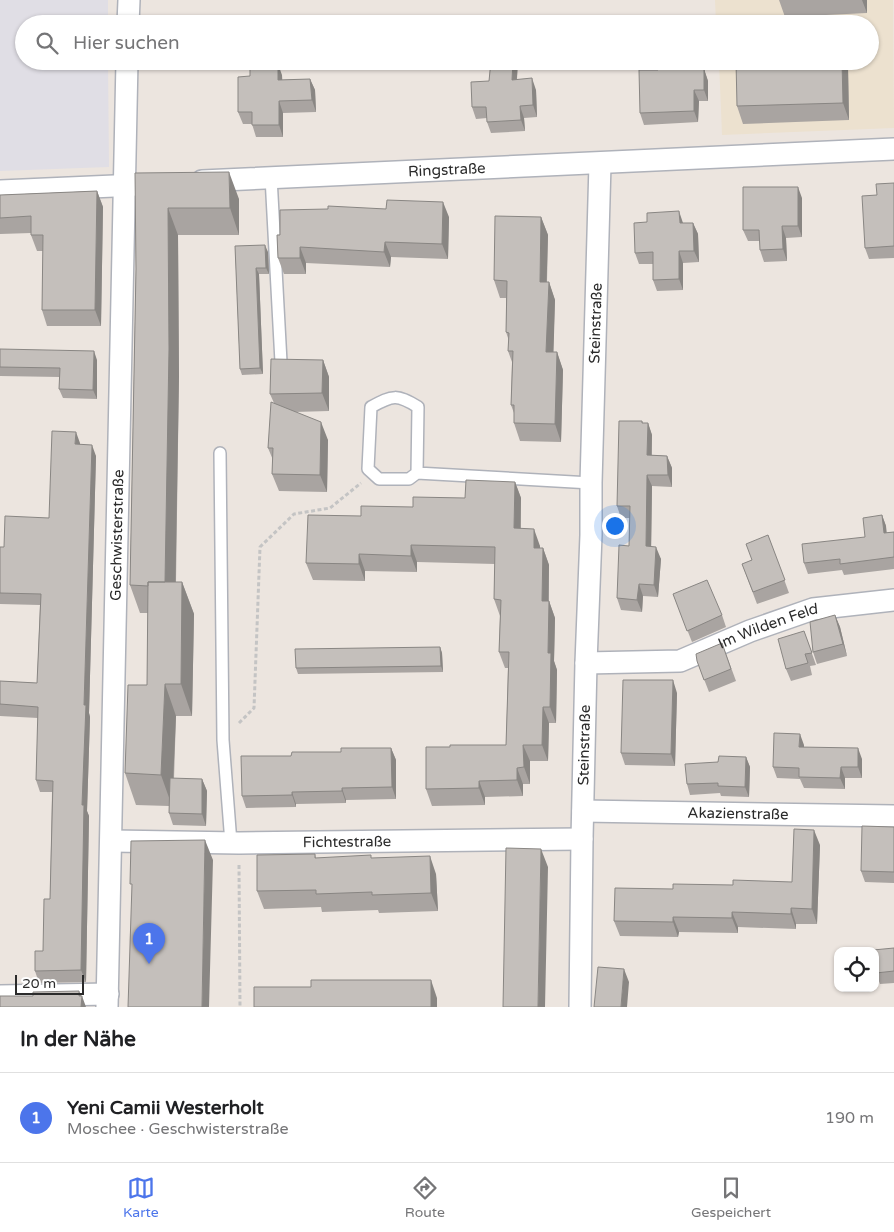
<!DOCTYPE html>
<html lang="de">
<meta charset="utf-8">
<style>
body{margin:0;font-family:"Varela Round",sans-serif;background:#f6f6f6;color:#202124}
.controls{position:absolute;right:15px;bottom:15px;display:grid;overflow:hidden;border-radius:10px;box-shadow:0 1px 4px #0004}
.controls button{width:45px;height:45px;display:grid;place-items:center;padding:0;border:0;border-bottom:1px solid #e0e0e0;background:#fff;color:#202124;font:25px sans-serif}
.scale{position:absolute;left:15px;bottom:12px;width:69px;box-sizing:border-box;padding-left:5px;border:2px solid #2b2b2b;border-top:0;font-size:14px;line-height:18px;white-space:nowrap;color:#2b2b2b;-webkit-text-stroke:4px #fff;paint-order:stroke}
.you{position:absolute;left:614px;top:525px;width:18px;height:18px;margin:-12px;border:4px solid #fff;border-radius:50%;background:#1a73e8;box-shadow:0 0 0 8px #1a73e833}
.badge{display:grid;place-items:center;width:32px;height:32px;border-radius:50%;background:#4c75eb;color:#fff;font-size:16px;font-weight:700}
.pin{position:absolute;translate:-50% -41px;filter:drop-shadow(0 1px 2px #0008)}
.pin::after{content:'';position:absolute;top:26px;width:18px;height:15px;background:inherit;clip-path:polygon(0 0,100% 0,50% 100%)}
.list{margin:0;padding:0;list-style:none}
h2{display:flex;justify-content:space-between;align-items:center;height:65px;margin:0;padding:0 20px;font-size:21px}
h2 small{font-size:16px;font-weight:400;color:#757577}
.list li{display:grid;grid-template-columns:32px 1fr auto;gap:15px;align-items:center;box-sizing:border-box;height:90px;padding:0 20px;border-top:1px solid #e0e0e0}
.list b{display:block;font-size:19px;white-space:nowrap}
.list p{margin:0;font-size:16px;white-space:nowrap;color:#757577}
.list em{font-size:16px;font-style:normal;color:#757577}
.icon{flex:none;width:28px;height:28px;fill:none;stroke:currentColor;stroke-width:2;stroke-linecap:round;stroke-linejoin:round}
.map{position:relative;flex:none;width:894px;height:1007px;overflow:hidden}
.search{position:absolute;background:#fff;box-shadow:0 1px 4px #0004;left:15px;right:15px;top:15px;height:55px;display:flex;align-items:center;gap:12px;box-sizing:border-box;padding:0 18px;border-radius:28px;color:#757577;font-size:19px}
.sheet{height:155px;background:#fff}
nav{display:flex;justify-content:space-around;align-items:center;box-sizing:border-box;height:70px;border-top:1px solid #e0e0e0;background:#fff;font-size:14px;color:#757577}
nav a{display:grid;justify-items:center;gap:2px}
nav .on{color:#4c75eb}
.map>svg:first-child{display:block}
.industrial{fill:#e0dee5}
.education{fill:#ece1cf}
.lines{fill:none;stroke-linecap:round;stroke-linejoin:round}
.service-casing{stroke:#afb2ba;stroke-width:14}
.minor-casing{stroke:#afb2ba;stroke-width:24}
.path{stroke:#c4c4c4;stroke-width:3;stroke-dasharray:4 2.5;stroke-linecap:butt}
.service{stroke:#fff;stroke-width:11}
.minor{stroke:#fff;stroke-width:21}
.wall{fill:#a9a4a1}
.shaded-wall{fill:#898683}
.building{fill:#c4bfbb;stroke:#898683}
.labels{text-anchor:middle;stroke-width:4.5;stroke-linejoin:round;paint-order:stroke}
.street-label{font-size:15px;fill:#2b2b2b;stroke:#fff}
</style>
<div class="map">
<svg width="894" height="1007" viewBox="0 0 894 1007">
<rect width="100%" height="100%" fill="#ece5df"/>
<path class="industrial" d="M0,0H108V24H24V61H108L109,167L0,171Z"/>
<path class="education" d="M715,0H893L894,128L722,135L719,61H870V24H716Z"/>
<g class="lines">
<defs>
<path id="service" d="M271,177L281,362
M220,453L223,740L231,843
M417,473L409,479H379L368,469L371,407C393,395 397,394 418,407L417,473L591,483"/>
<g id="minor">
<path d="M128,24L129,0"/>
<path id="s1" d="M202,181L894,149"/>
<path d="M0,191L137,185"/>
<path id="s2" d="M586,663L680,661L750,631L813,609L894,600"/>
<path id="s3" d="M583,811L894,816"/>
<path id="s4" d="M112,841L239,843L582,839"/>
<path d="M0,996L108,994"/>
<path id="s5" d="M107,1007L127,61"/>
<path id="s6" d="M580,1007L582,839L586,663L591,535V483L600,164"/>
</g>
</defs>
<use href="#service" class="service-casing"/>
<use href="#minor" class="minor-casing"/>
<path class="path" d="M239,723L254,708L260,547L294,514L330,508L361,483
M239,865L240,1007"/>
<use href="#service" class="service"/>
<use href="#minor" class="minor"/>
</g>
<path class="wall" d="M779,0H867V13L785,17Z
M491,61H518L517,79L536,90L537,117L524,118L525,131L491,133L487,122V118L476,119L472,107L489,81Z
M685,61L686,69H704L708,81V101H699L698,122L644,125L640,113L658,70Z
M848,67L849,120L743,124L737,106Z
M282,75V80L310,79L315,90L316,112L283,113V137H256L252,124H243L238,112Z
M135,173L239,199V235H178L179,376L176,582H182L194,614L192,716H176L174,779H202L207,791L206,826L173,825L169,813V806L136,805L125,773L147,685L148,613H140L130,585L136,269Z
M894,183V258L869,259L865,248L877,195Z
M97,191L103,207L101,326H47L42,310L43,251H37L31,235V233L0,234V195Z
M802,198V237L786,238L787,261L764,262L760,250V241H748L743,230Z
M449,217L448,259L391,257L390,267L306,263V274H284L278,258L277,235Z
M541,217L548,235L547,282H549L555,300L553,352H557L563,370L561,442L520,441L514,423V413L511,405L512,362L508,351L509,341L506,332V298H500L494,280Z
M683,223H693L698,234L699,262L683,263V290L657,291L653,280V264H639L635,253Z
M235,246L268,252L269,274H259L263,374L242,375L240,369Z
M0,349L97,360V399L63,398L59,389L60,377L0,376Z
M323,360L329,377V411L294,412L328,440L327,492L279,491L272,474L273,460L268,448L274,403L270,394Z
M642,421L643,423H648L652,435V455L667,456L672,468V487L652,486L651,547L661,559L658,597L643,596L642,612L621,610L617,598L629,546L630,518H621L617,506Z
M80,443V444L96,456L89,713L90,717L87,811L89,816L86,982L39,983L35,971L43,951L50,899L52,792H40L36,780L38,718L0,716V681L37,683L40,605L0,604V547H4L49,518Z
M515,482L521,498V529L540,546V548H543L549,565V601L555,618L554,661L557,670L556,723H549L548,761H530V784H523V796L485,797V805L432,806L426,789L450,747L506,745L508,668H505L499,652L500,616L494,599L495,564L417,562V572L365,571V581L313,580L306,563L361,516L465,498Z
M882,515L886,526V533L894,532V569L844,575L842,570L808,574L804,563L865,537Z
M768,535L789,593L757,604L742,564L752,560Z
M673,594L722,615L726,627L692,642Z
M835,615L840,627L847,656L817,664L813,652Z
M804,631L816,665L810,666L812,675L791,681L786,669Z
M722,643L736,681L709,692L697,661Z
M440,647L442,653L443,672L298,674L296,668Z
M677,693L675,766L625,765L621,753Z
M804,745V747L862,759V778H845V789L804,788L800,779L777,778L773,767Z
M391,748L396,760V799L346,800V803L296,804V807L246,808L242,796L291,756Z
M746,757L750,767L749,797L721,796L720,793L690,795L687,784L718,762Z
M894,827V883L865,882L861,871Z
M820,845L817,924H796V929L738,927V933L679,932L678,937L620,936L614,921L673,889L792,882Z
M315,854L316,858H372L436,874L438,911L379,913L378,910L322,912L321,907L264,909L257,891Z
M894,948V983L880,984L876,973Z"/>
<path class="shaded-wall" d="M862,0H867V13Z
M513,61H518L516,91L512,80Z
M682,61H685L687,80L682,69Z
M842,61H846L848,67L849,120L843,103Z
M278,64L282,75L283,92L278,80Z
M704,69L708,81V101L704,90Z
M532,78L536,90L537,117L533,105Z
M310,79L315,90L316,112L312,100Z
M694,90L699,101L698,122L694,111Z
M279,101L283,113V137L279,125Z
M520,106L524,118L525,131L521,120Z
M229,172L239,199V235L230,208Z
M798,187L802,198V237L798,226Z
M97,191L103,207L101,326L95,310Z
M443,202L449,217L448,259L442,244Z
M168,208L178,235L179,376L175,613L165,586Z
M679,211L683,223H680Z
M541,217L548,235L546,300L540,282Z
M693,223L698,234L699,262L694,251Z
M782,226L786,238L787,261L783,249Z
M385,242L391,257L390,267L384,252Z
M265,245L268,252L269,274L266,268Z
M300,247L306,263V274L300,258Z
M679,251L683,263V290L679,279Z
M256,268L259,274L263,374L260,368Z
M549,282L555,300L553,370L546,352Z
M94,351L97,360V399L93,390Z
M557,352L563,370L561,442L555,424Z
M323,360L329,377V411L322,393Z
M321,422L328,440L327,492L320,475Z
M648,423L652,435L651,467L647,455Z
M76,432L80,443V456L75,444Z
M92,445L96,456L89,713L90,717L87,811L89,816L86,982L81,970L82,805L84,705Z
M667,456L672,468V487L668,475Z
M647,475L652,486L651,558L646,546Z
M515,482L521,498L520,545L514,528Z
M882,515L886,526L888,544L884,533Z
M534,529L540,546V565L534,548Z
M411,545L417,562V572L411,556Z
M656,547L661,559L658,597L654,585Z
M543,548L549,565L548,618L542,601Z
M359,554L365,571V581L359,564Z
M182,582L194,614L192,716L181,684Z
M639,584L643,596L642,612L637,600Z
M549,601L555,618L554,661L557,670L556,723L550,707L548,653Z
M835,615L840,627L847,656L843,644Z
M440,647L442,653L443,672L441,666Z
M673,680L677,693L675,766L671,754Z
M165,684L176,716L172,806L161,775Z
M543,707L549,723L548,761L542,745Z
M800,734L804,745V758L799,747Z
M523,745L530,761V784L524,767Z
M391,748L396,760V799L392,787Z
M858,748L862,759V778L858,767Z
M746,757L750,767L749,797L745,787Z
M841,767L845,778V789L840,778Z
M517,768L523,784V796L517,780Z
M202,779L207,791L206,826L202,814Z
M479,781L485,797V805L479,788Z
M342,788L346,800V803L342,791Z
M292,792L296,804V807L292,795Z
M814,830L820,845L817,924L812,909Z
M205,840L213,860L209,1007H202Z
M541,849L548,867L545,1007H538Z
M430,856L436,874L438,911L431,893Z
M791,908L796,924V929L791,914Z
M732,912L738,927V933L732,918Z
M673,917L679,932L678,937L673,922Z
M624,969L629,982L627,1007H621Z
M431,980L437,998V1007H431Z
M79,991L82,997V996L86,1007H81L79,996Z"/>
<path class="building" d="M491,61H513L512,80L532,78L533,105L520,106L521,120L487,122L486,107H472L471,82L489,81Z
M658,61H682V69H704V90H694V111L640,113L639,70H658Z
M736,61H842L843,103L737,106Z
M250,64H278V80L310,79L312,100L279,101V125H252V112H238V77L250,76Z
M229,172L230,208H168L169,349L165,582H148V586L130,585L136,269L135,173Z
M894,183V246L865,248L862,196L877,195L876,184Z
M743,187H798V226H782L783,249L760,250L759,230H743Z
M97,191L95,310H42L43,235H31V216L0,218V195Z
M387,200L443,202L442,244L385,242L384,252L300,247V258H278L277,235H280V210L328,209V206L386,209Z
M679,211L680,223H693L694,251H679V279L653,280V252L635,253L634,223L647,222V213Z
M495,216L541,217L540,282H549L546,352H557L555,424L514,423V405H511L513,351H508L509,333L506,332L507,281L494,280Z
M265,245L266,268H256L260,368L240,369L235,246Z
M0,349L94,351L93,390L59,389L60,368L0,367Z
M271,359L323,360L322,393L270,394Z
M271,402L321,422L320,475L272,474L273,448H268Z
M619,421H642V423H648L647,455L667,456L668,475H647L646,546L656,547L654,585L639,584L637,600L617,598L619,545L629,546L630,506H617Z
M52,431L76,432L75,444L92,445L84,705H86L82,805H84L81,970L35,971V951H43L44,899H50L53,781L36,780L38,707L0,704V681L37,683L41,594L0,593V547H4L5,516L49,518Z
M466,480L515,482L514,528L534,529V548H543L542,601H549L548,653H551L550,707H543L542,745H523L524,767L517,768V780L479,781V788L426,789V747H450V745H506L509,652H499L501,600L494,599L495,547L411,545V556L359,554V564L306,563L308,515L361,516V506L413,507V497L465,498Z
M882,515L884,533L894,532V557L840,564V559L804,563L802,544L865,537L863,518Z
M768,535L785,580L753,592L742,564L752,560L746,544Z
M707,580L722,615L687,631L673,594Z
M148,582H182L181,684H165L161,775L125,773L128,685H147Z
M835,615L843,644L813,652L810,622Z
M804,631L812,653L805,654L808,663L786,669L778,639Z
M722,643L731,669L704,680L697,661L696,654Z
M440,647L441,666L296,668L295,649Z
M623,680H673L671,754L621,753Z
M774,733L800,734L799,747L858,748V767H841L840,778L799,777V768L773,767Z
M341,748H391L392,787L342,788V791L292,792V795L242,796L241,756H291L292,752H341Z
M719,756L746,757L745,787L718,786V783L687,784L685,764L718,762Z
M170,778L202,779V814L169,813Z
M862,826L894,827V872L861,871Z
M794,829L814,830L812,909L791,908V914L732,912V918L673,917V922L614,921L615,888L673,889V884L733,885V880L792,882Z
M205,840L202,1007H128L132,884H130L131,841Z
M506,848L541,849L538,1007H503Z
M315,854V858L371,855V858L430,856L431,893L372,895V892L316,894V890L257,891V855Z
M894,948V971L876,973L875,951H873V950Z
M598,967L624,969L621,1007H594Z
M311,980H431V1007H254V987H311Z
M79,991V996H82L81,1007H0V996H33V992Z"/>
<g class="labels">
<g class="street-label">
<text dy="5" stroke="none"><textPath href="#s1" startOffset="245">Ringstraße</textPath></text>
<text dy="5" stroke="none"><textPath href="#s6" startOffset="684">Steinstraße</textPath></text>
<text dy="5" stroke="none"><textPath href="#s5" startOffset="472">Geschwisterstraße</textPath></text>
<text dy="5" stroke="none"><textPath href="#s2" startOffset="189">Im Wilden Feld</textPath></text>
<text dy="5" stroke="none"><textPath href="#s6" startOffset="262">Steinstraße</textPath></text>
<text dy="5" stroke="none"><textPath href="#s3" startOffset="155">Akazienstraße</textPath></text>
<text dy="5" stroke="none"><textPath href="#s4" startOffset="235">Fichtestraße</textPath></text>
</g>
</g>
</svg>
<div class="controls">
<button><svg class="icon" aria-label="locate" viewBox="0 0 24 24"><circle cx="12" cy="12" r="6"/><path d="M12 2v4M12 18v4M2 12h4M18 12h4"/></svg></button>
</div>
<div class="scale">20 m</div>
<div class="you"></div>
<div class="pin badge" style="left:149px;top:964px">1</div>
<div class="search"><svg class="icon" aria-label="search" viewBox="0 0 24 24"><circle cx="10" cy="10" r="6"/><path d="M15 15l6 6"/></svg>Hier suchen</div>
</div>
<section class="sheet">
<h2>In der Nähe<small></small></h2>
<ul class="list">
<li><span class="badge">1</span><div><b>Yeni Camii Westerholt</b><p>Moschee · Geschwisterstraße</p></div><em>190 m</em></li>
</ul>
</section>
<nav>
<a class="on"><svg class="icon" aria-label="map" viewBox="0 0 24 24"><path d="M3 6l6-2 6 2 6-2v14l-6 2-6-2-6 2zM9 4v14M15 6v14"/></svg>Karte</a>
<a><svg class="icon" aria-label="directions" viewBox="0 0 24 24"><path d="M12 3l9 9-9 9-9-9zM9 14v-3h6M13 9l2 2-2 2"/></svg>Route</a>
<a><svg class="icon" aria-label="saved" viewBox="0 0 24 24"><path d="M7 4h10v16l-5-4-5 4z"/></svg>Gespeichert</a>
</nav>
